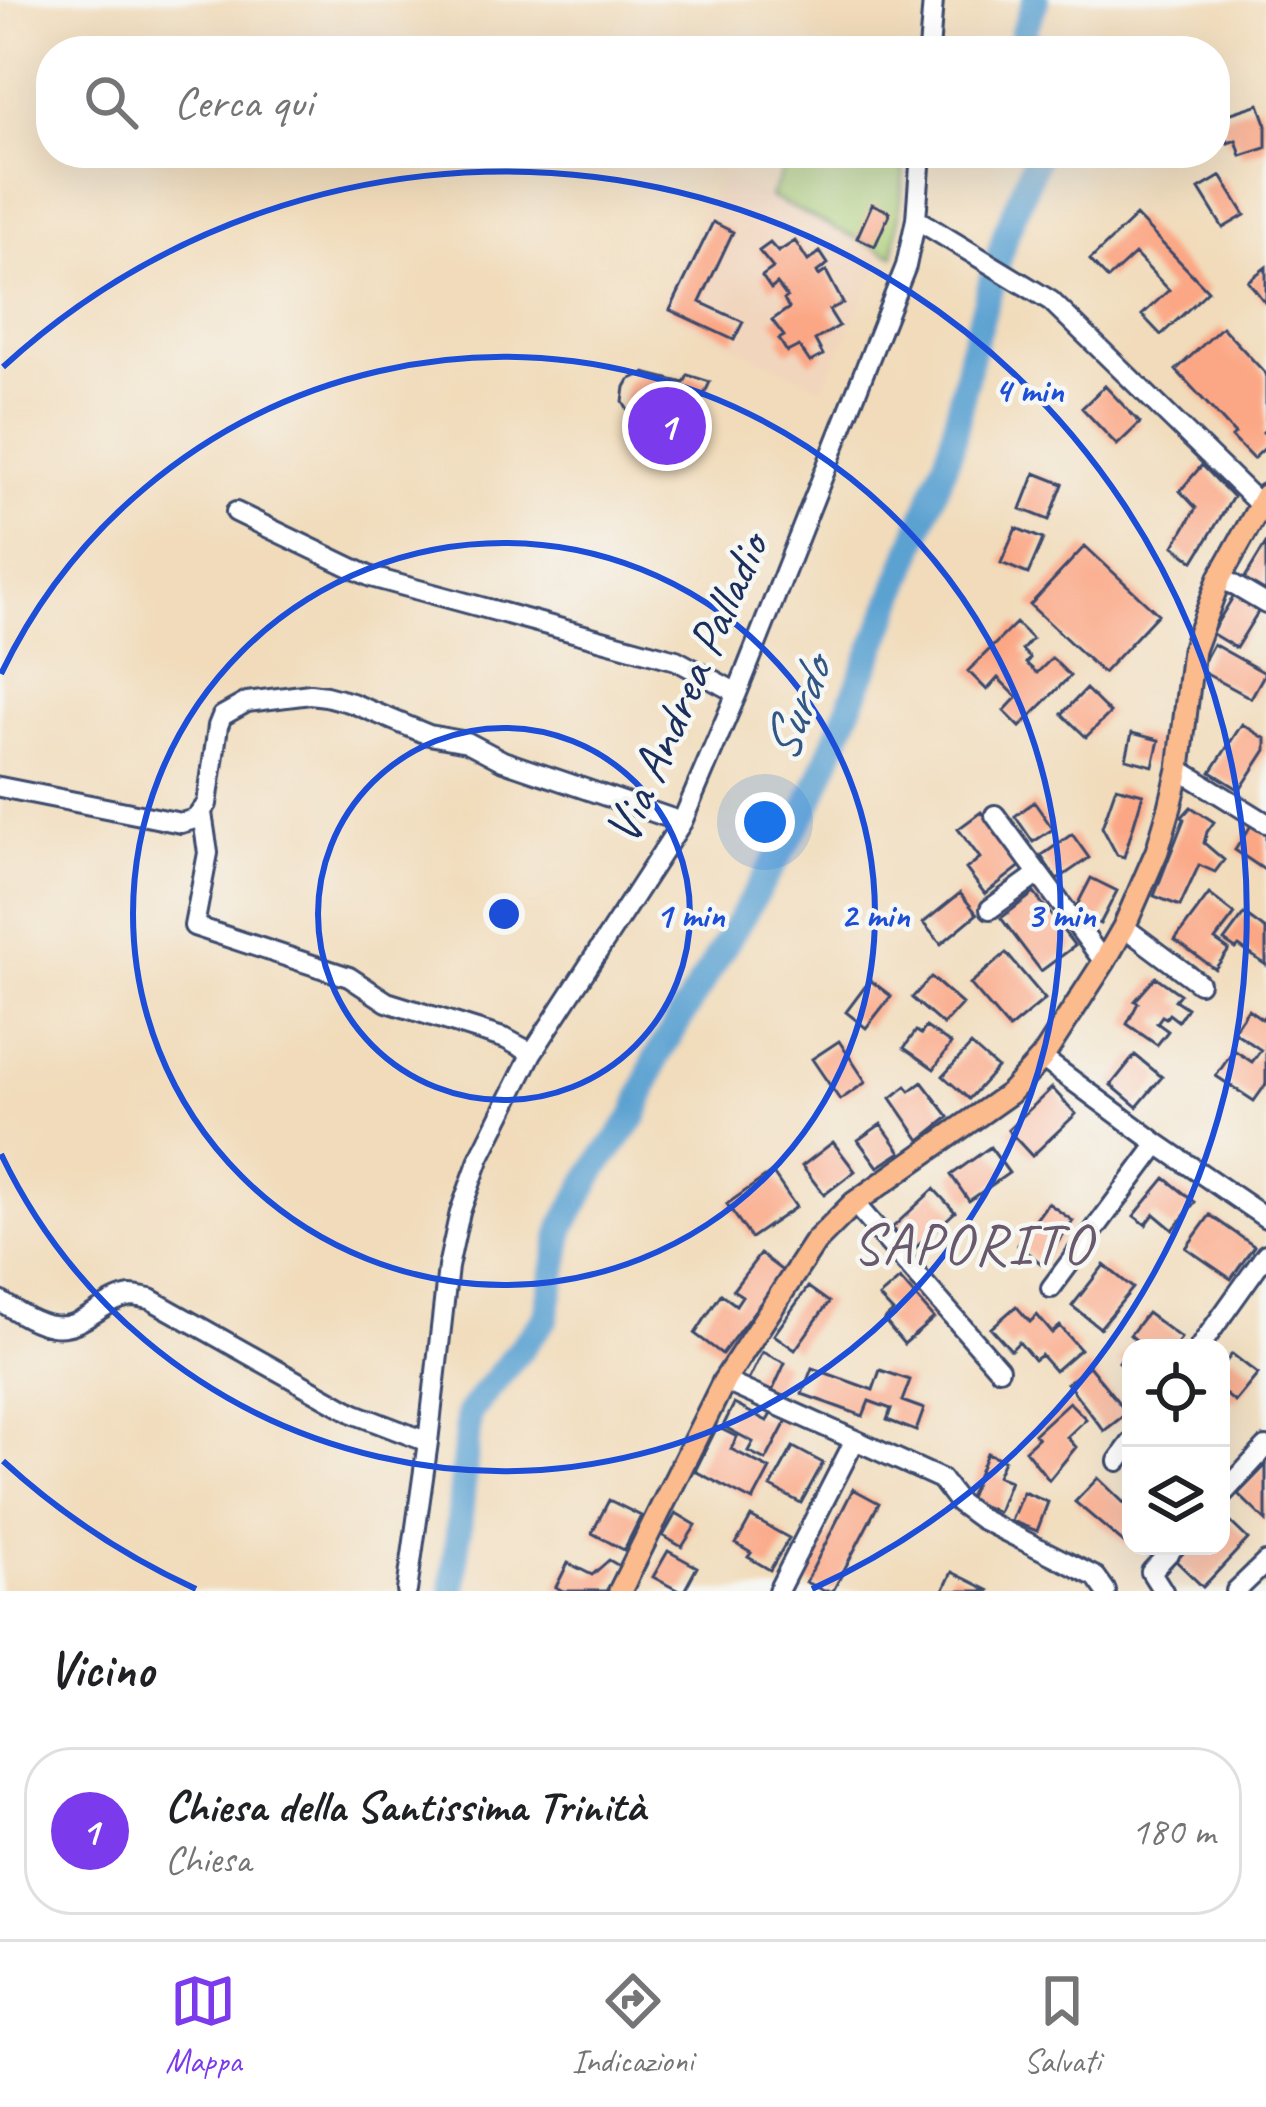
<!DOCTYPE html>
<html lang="it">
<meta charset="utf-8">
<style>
body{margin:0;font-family:Caveat,sans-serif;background:#f2f2f2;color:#202124}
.controls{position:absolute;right:36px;bottom:36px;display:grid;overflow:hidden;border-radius:24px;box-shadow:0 12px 48px #0002}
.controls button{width:108px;height:108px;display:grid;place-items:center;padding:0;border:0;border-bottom:3px solid #e0e0e0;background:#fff;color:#202124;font:60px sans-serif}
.you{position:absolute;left:765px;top:822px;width:42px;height:42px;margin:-30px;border:9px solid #fff;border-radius:50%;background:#1a73e8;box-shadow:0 0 0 18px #1a73e833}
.badge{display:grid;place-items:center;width:78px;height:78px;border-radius:50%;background:#7c3aed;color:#fff;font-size:39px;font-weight:700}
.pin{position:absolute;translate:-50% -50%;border:6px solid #fff;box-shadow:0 3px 12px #0006}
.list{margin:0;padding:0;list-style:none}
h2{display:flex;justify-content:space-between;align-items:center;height:156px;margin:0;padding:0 48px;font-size:51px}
h2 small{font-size:39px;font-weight:400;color:#757577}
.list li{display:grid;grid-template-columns:78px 1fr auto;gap:36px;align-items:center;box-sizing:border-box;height:168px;margin:0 24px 24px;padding:0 24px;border:3px solid #e0e0e0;border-radius:48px}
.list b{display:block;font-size:45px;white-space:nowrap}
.list p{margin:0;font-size:39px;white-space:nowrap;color:#757577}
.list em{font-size:39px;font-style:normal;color:#757577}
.icon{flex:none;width:66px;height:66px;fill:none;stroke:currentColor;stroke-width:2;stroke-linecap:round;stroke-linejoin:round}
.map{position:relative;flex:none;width:1266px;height:1591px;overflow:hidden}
.search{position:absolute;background:#fff;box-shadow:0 12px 48px #0002;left:36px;right:36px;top:36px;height:132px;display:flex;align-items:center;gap:30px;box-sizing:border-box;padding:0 42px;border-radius:48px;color:#757577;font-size:45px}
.sheet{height:348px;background:#fff}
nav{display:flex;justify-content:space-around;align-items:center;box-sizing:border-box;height:168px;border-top:3px solid #e0e0e0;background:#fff;font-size:33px;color:#757577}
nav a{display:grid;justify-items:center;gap:6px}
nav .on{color:#7c3aed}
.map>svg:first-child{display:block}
.built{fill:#f1d5bd}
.green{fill:#abcd76;stroke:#637e6a;stroke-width:3}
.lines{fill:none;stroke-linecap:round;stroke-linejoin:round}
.river{stroke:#5ba2d1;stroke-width:27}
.building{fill:#fba785}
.minor-casing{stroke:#3b496c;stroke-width:24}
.major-casing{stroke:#3b496c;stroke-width:27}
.minor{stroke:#fff;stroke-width:18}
.major{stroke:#fbbb8d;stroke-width:21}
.ring{fill:none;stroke:#1d4ed8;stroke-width:6}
.labels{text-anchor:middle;stroke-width:9;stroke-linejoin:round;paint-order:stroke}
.street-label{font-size:51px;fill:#1b2f5e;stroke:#f6f6f2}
.water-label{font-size:54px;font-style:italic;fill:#315786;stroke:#f6f6f2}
.quarter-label{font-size:57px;letter-spacing:3px;fill:#69596c;stroke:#f6f6f2}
.centre{fill:#1d4ed8;stroke:#f6f6f2;stroke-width:6}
.ring-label{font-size:36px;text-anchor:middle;font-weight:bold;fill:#1d4ed8;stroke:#f6f6f2;stroke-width:9;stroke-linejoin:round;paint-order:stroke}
</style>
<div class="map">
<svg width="1266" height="1591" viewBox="0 0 1266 1591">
<rect width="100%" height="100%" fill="#f6f6f2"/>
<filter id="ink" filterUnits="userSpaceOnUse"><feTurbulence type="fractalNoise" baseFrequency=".00833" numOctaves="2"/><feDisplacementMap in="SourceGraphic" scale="24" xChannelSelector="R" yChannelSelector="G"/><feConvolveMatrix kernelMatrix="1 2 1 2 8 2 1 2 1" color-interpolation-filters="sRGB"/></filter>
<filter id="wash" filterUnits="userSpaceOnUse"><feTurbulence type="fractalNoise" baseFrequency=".004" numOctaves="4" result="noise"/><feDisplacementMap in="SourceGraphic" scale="48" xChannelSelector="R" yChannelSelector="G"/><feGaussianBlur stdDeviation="2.7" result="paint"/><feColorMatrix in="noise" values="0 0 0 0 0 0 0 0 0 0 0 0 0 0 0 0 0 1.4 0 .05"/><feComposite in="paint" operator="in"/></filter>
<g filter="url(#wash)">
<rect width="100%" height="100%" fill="#f1dbba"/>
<path class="built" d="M723,174L886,253L822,387L658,309Z"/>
<path class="green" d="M791,153H867L904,171L894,256L770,197Z"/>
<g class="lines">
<path class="river" d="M1029,51L1023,32L1036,0
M453,1591L469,1413L546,1317L563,1226L597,1166L635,1116L656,1058L808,807L883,626L951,447L971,353L1006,233L1038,153"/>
</g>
<g id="blocks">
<path class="building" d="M1259,104L1266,123V148L1241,156L1236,140L1228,143L1219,117Z
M1221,176L1245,215L1223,228L1199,189Z
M872,204L890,212L875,246L857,238Z
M1136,216L1208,291L1161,335L1142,315L1169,290L1135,254L1108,279L1090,260Z
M713,222L733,232L700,302L743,322L734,340L670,310Z
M795,241L808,261L820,252L828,264L817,272L819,276L826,271L843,303L829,310L839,326L815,340L823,355L810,362L799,346L787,352L779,339L784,336L772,320L789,308L784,300L787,297L777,284L771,289L762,276L773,268L759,251L770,243L778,252Z
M1266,267V304L1248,281Z
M1222,327L1266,374V429L1263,432L1266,435V447L1253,459L1232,437L1235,434L1176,370Z
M644,373L684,383L688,375L710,382L674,459L653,445L657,437L630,414L623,402L625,387L629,380Z
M1105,386L1140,423L1117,445L1082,408Z
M1202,465L1233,497L1194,561L1174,546L1196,508L1180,491Z
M1035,473L1063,484L1049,520L1021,509Z
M1016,528L1043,539L1028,574L1001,563Z
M1266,543V595L1243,581Z
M1085,546L1158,614L1103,673L1030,605Z
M1236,592L1261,607L1236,648L1211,633Z
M1016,623L1032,639L1022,650L1030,658L1026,663L1037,673L1052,658L1070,676L1020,727L1004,711L1017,697L998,678L987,690L968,671Z
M1213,644L1265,673L1251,698L1199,670Z
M1086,689L1110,713L1086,737L1062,714Z
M1242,724L1266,739V750L1240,790L1211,772Z
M1132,733L1159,740L1153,766L1126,759Z
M1116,787L1143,794L1124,857L1117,855L1102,827Z
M1034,802L1053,829L1033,842L1015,816Z
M1191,807L1214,822L1207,832L1204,843L1224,860L1215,872L1199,865L1180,906L1154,896L1184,819L1182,817Z
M981,812L1022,865L985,894L966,869L980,858L958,829Z
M1252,824L1266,833V871L1235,850Z
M1072,834L1089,858L1057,880L1041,856Z
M1091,878L1117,891L1100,924L1074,911Z
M960,893L977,914L941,944L923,923Z
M1034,893L1075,946L1041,971L1001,918Z
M1209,894L1235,914L1215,940L1229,950L1215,969L1175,940Z
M1244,914L1266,930V965L1239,946L1236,949L1224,941Z
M1006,953L1045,999L1009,1029L970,984Z
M931,977L962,1004L943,1025L912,998Z
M1156,977L1180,994L1175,1000L1187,1008L1178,1021L1169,1014L1166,1018L1162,1016L1157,1023L1168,1031L1157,1045L1127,1024L1138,1003L1135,1001Z
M870,980L891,996L866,1028L846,1012Z
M1248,1009L1262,1019L1266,1014V1084L1254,1101L1216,1076L1234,1050L1252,1062L1261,1050L1233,1031Z
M926,1027L951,1044L934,1069L904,1048L916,1031L921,1034Z
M839,1041L866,1082L840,1100L812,1059Z
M971,1045L997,1068L969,1099L943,1076Z
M1135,1055L1162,1077L1137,1107L1111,1085Z
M922,1082L949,1117L920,1140L891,1098L906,1086L910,1091Z
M1052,1088L1076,1114L1032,1156L1008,1130Z
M881,1124L901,1152L878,1167L858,1140Z
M833,1142L855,1171L824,1195L802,1166Z
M990,1147L1009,1173L969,1201L951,1175Z
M772,1172L796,1207L751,1238L727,1204Z
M1165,1178L1195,1202L1173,1230L1154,1214L1146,1225L1134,1216Z
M934,1189L955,1212L913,1250L892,1228Z
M1048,1203L1073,1221L1042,1264L1017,1245Z
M1210,1215L1254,1246L1231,1279L1186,1248Z
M760,1254L784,1272L722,1354L695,1334L721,1294L736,1305L742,1296L733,1290Z
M1104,1265L1133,1288L1100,1328L1072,1306Z
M900,1279L934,1318L904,1344L884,1320L893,1312L879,1297Z
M808,1287L829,1302L795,1350L774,1335Z
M1016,1306L1030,1322L1037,1315L1052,1333L1060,1326L1080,1349L1055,1371L1041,1355L1034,1360L1019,1342L1011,1350L991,1328Z
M1147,1313L1181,1338L1174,1348H1131V1371L1119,1362L1135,1339L1130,1335Z
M762,1352L785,1363L771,1394L747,1383Z
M1232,1354L1258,1374L1235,1402L1221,1391V1368Z
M1089,1366L1127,1413L1104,1431L1067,1383Z
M812,1368L873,1390L880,1370L910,1380L902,1401L924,1409L916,1431L887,1420L891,1409L869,1401L863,1416L802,1394Z
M1069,1402L1086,1419L1067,1437L1076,1447L1049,1480L1025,1450L1038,1438L1034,1434Z
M734,1404L767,1421L773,1410L788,1418L766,1460L748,1451L753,1442L723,1426Z
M717,1427L737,1437L731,1449L770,1469L753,1501L695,1471Z
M793,1447L823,1463L801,1503L771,1487Z
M987,1453L1004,1460L997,1476L1010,1481L998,1512L968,1500Z
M1266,1465V1521L1238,1494Z
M1098,1478L1124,1503L1128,1498L1131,1502V1540L1126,1545L1075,1502Z
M853,1489L879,1503L833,1591H824L806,1582Z
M1023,1492L1048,1502L1037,1531L1011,1521Z
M609,1500L641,1516L624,1550L592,1533Z
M676,1513L696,1525L682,1547L663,1536Z
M1221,1513L1248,1539L1203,1587L1176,1561L1189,1546H1221Z
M751,1517L789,1538L770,1570L748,1557L751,1553L736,1544Z
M668,1551L697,1567L684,1591H679L653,1577Z
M609,1560L621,1567L606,1591H563L556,1587L568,1563L592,1575Z
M952,1572L990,1591H943Z"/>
</g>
</g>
<g filter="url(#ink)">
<use href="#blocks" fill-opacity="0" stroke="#3b496c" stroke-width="3"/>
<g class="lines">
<defs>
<path id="minor" d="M929,51L933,0
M916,219L1051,301L1259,504
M236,512L371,577L676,660L737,693
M1220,577L1266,604
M1179,769L1266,823
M0,787L181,823L195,819L207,804L218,726L222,716L247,702L310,694L326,696L352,703L429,735L467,742L503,761L682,822
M202,813L208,853L194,926L349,977L387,1002L506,1039L532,1053
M995,815L1104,962
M990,909L1038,874
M1124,927L1199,983
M1042,1058L1158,1144L1266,1218
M854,1203L999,1369
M1051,1288L1158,1144
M0,1301C16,1311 33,1323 52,1326C83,1331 102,1300 131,1296C137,1296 144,1298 150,1299L355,1414L428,1442
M1199,1348L1266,1254
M724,1381L855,1440L778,1591
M855,1440L941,1479L959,1503L981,1519L1096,1577L1106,1591
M1118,1461L1131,1443
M1221,1496L1266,1447
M407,1591L428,1442L448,1267L460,1212L480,1157L532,1053L682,822L737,693L906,266L916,219L921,153
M1163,1591L1151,1572L1175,1546
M1236,1591L1266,1562"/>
<path id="major" d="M620,1591L724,1381L815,1242L854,1203L1010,1093L1042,1058L1104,962L1124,927L1157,851L1170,807L1179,769L1193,650L1220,577L1266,495"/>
</defs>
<use href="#minor" class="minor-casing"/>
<use href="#major" class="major-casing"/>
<use href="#minor" class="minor"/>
<use href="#major" class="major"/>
</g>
</g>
<g class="ring">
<circle cx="504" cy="914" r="186"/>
<circle cx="504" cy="914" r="371"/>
<path d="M1 674A557 557 0 1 1 1 1154"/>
<path d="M196 1589A742 742 0 0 1 3 1461M3 367A742 742 0 1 1 812 1589"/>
</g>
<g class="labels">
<g class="street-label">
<text transform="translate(685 688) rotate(-66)" y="18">Via Andrea Palladio</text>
</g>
<g class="water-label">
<text transform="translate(795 709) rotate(-68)" y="19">Surdo</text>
</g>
<g class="quarter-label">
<text x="973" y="1263">SAPORITO</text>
</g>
</g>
<circle cx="504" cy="914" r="18" class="centre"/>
<g class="ring-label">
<text x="1029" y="402">4 min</text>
<text x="690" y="927">1 min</text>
<text x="875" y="927">2 min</text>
<text x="1061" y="927">3 min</text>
</g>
</svg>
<div class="controls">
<button><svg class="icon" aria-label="locate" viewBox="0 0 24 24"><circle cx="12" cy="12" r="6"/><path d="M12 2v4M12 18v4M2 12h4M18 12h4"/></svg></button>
<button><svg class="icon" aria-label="layers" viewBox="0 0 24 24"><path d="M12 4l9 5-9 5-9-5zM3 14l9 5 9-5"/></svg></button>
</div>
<div class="you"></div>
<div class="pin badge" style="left:667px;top:426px">1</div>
<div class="search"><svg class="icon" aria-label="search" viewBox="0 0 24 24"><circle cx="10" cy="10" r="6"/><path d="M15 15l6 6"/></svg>Cerca qui</div>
</div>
<section class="sheet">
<h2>Vicino<small></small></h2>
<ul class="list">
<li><span class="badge">1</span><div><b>Chiesa della Santissima Trinità</b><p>Chiesa</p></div><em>180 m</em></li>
</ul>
</section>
<nav>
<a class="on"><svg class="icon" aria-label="map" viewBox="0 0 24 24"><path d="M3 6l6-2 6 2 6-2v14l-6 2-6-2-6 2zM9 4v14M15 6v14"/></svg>Mappa</a>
<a><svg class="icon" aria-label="directions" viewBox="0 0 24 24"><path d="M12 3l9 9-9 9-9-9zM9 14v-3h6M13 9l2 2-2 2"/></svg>Indicazioni</a>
<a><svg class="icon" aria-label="saved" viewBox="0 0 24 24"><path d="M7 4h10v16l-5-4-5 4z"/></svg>Salvati</a>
</nav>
